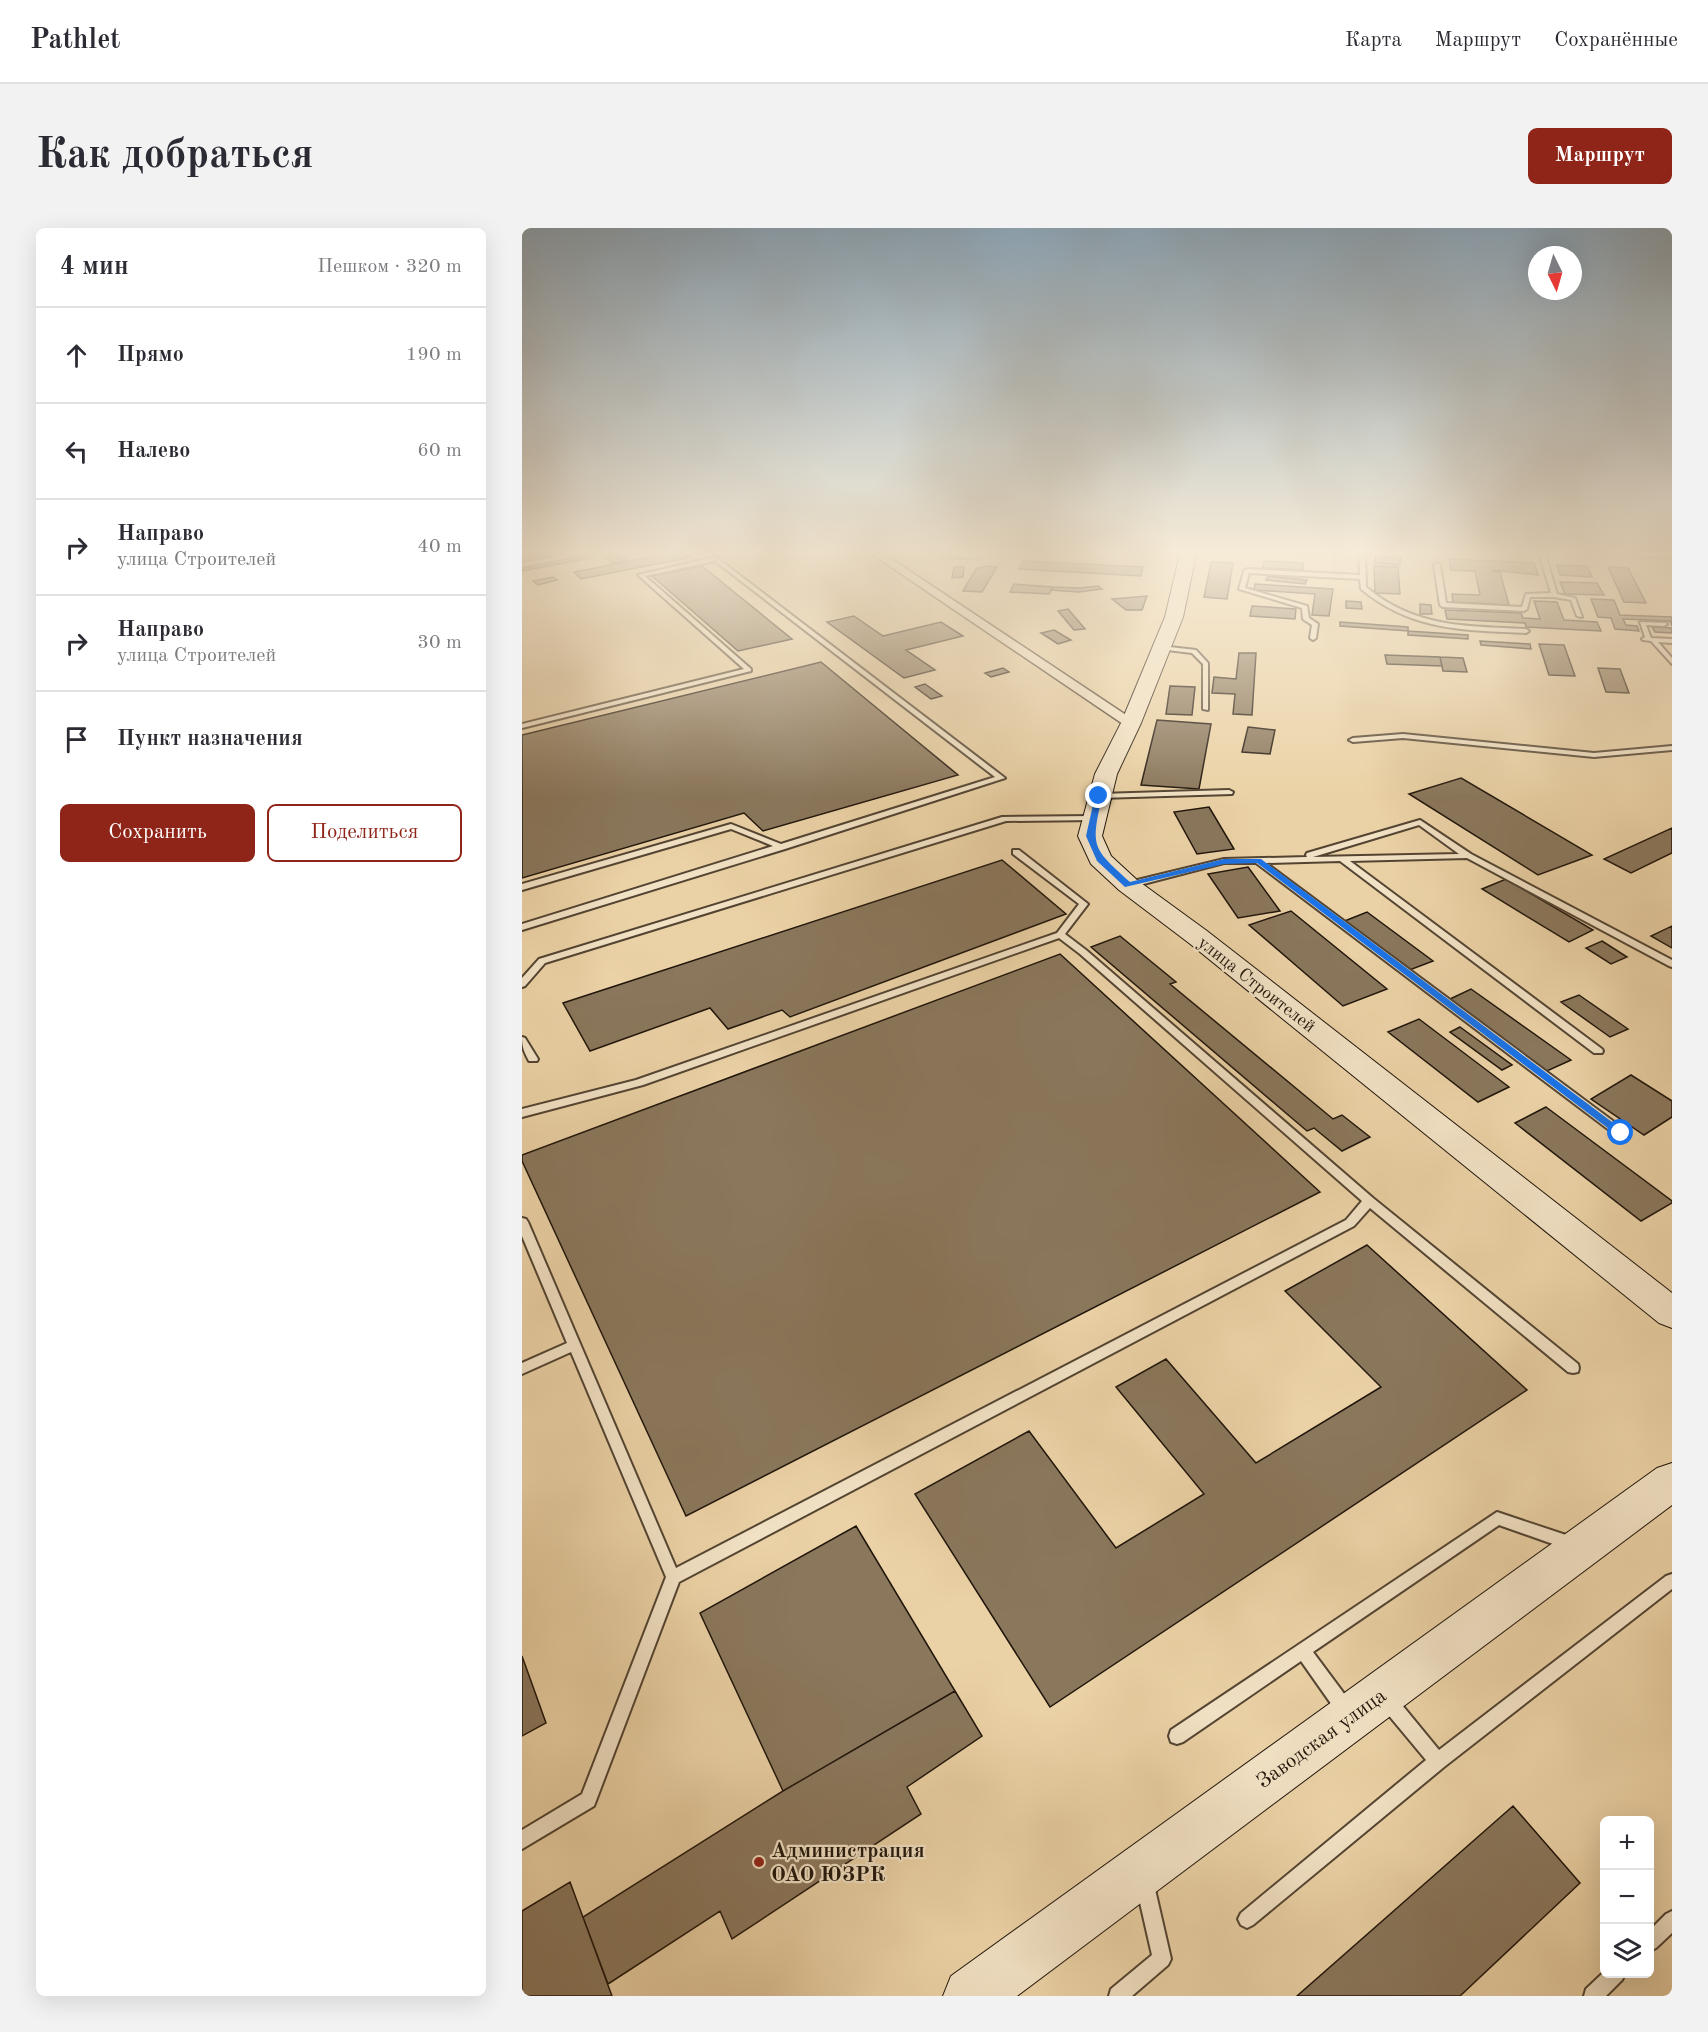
<!DOCTYPE html>
<html lang="ru">
<meta charset="utf-8">
<style>
body{margin:0;font-family:"Old Standard TT",serif;background:#f2f2f3;color:#2b2b33}
.controls{position:absolute;right:18px;bottom:18px;display:grid;overflow:hidden;border-radius:9px;box-shadow:0 6px 24px #0002}
.controls button{width:54px;height:54px;display:grid;place-items:center;padding:0;border:0;border-bottom:2px solid #e1e1e2;background:#fff;color:#2b2b33;font:30px sans-serif}
.compass{position:absolute;left:1006px;top:18px;width:54px;height:54px;border-radius:50%;background:#fff;box-shadow:0 6px 24px #0002;rotate:175deg}
.stop{position:absolute;width:18px;height:18px;margin:-14px;border:4px solid #1a73e8;border-radius:50%;background:#fff}
.stop.end{background:#1a73e8;border-color:#fff;box-shadow:0 2px 6px #0008}
.list{margin:0;padding:0;list-style:none}
h2{display:flex;justify-content:space-between;align-items:center;height:78px;margin:0;padding:0 24px;font-size:26px}
h2 small{font-size:20px;font-weight:400;color:#7c7c81}
.list li{display:grid;grid-template-columns:39px 1fr auto;gap:18px;align-items:center;box-sizing:border-box;height:96px;padding:0 24px;border-top:2px solid #e1e1e2}
.list b{display:block;font-size:22px;white-space:nowrap}
.list p{margin:0;font-size:20px;white-space:nowrap;color:#7c7c81}
.list em{font-size:20px;font-style:normal;color:#7c7c81}
.actions{display:flex;gap:12px;padding:18px 24px}
.actions a{flex:1;padding:14px 0;border:2px solid #8f2418;border-radius:9px;text-align:center;font-size:21px;color:#8f2418}
.actions .main{background:#8f2418;color:#fff}
.icon{flex:none;width:33px;height:33px;fill:none;stroke:currentColor;stroke-width:2;stroke-linecap:round;stroke-linejoin:round}
.map{position:relative;flex:none;width:1150px;height:1768px;overflow:hidden;border-radius:9px}
header{display:flex;align-items:center;gap:36px;box-sizing:border-box;height:84px;padding:0 30px;background:#fff;border-bottom:2px solid #e1e1e2}
header strong{font-size:28px}
nav{display:flex;gap:33px;margin-inline-start:auto;font-size:21px}
.intro{display:flex;align-items:center;justify-content:space-between;box-sizing:border-box;height:144px;padding:0 36px}
h1{margin:0;font-size:42px}
.button{padding:15px 27px;border-radius:9px;background:#8f2418;color:#fff;font-size:21px;font-weight:700}
main{display:flex;gap:36px;padding:0 36px}
aside{flex:1;background:#fff;border-radius:9px;box-shadow:0 6px 24px #0002}
.map>svg:first-child{display:block}
.building{fill:#8a775c;stroke:#20150b;stroke-width:1.5}
.lines{fill:none;stroke-linecap:round;stroke-linejoin:round}
.lane-casing{stroke:#534432;stroke-width:4}
.street-casing{stroke:#534432;stroke-width:3}
.secondary-casing{stroke:#20150b;stroke-width:2}
.lane{fill:#f2e2c5;fill-rule:evenodd}
.street{fill:#f2e2c5;fill-rule:evenodd}
.secondary{fill:#f2e2c5;fill-rule:evenodd}
.route{fill:#1a73e8}
.poi-dot{fill:#8f2418;stroke:#f2e2c5;stroke-width:2}
.labels{text-anchor:middle;stroke-width:4.5;stroke-linejoin:round;paint-order:stroke}
.street-label{font-size:18px;fill:#20150b;stroke:#f2e2c5}
.near-street-label{font-size:21px;fill:#20150b;stroke:#f2e2c5}
.near-poi-label{font-size:21px;font-weight:bold;fill:#20150b;stroke:#f2e2c5;text-anchor:start}
</style>
<header>
<strong>Pathlet</strong>
<nav><a>Карта</a><a>Маршрут</a><a>Сохранённые</a></nav>
</header>
<div class="intro"><h1>Как добраться</h1><a class="button">Маршрут</a></div>
<main>
<aside>
<h2>4 мин<small>Пешком · 320 m</small></h2>
<ul class="list">
<li><svg class="icon" aria-label="ahead" viewBox="0 0 24 24"><path d="M12 20V5M6 11l6-6 6 6"/></svg><div><b>Прямо</b></div><em>190 m</em></li>
<li><svg class="icon" aria-label="left" viewBox="0 0 24 24"><path d="M17 20v-9H6M10 6l-5 5 5 5"/></svg><div><b>Налево</b></div><em>60 m</em></li>
<li><svg class="icon" aria-label="right" viewBox="0 0 24 24"><path d="M7 20v-9h11M14 6l5 5-5 5"/></svg><div><b>Направо</b><p>улица Строителей</p></div><em>40 m</em></li>
<li><svg class="icon" aria-label="right" viewBox="0 0 24 24"><path d="M7 20v-9h11M14 6l5 5-5 5"/></svg><div><b>Направо</b><p>улица Строителей</p></div><em>30 m</em></li>
<li><svg class="icon" aria-label="arrive" viewBox="0 0 24 24"><path d="M6 21V4h12l-3 4 3 4H6"/></svg><div><b>Пункт назначения</b></div></li>
</ul>
<div class="actions"><a class="main">Сохранить</a><a>Поделиться</a></div>
</aside>
<div class="map">
<svg width="1150" height="1768" viewBox="0 0 1150 1768">
<rect width="100%" height="100%" fill="#ebd2a6"/>
<filter id="stains"><feTurbulence type="fractalNoise" baseFrequency=".00333" numOctaves="4"/><feColorMatrix values="0 0 0 0 .2 0 0 0 0 .09 0 0 0 0 .02 0 0 0 .5 -.17"/></filter>
<radialGradient id="worn" r=".72"><stop offset=".6" stop-color="#630" stop-opacity="0"/><stop offset="1" stop-color="#630" stop-opacity=".3"/></radialGradient>
<path class="building" d="M30,322H59L0,334V328Z
M99,322H136L106,328Z
M423,322H464L458,332L417,330Z
M775,322L805,323V327L775,326Z
M161,323L169,329L59,351L52,344Z
M70,326L73,329L0,343V339Z
M95,326L102,333L90,335L83,328Z
M854,328L879,330L878,337L853,335Z
M927,331L1012,335L1016,347L971,342L972,344H978L987,377L931,374L930,366L958,367L953,343L929,342Z
M501,333L621,339L619,348L497,341Z
M742,333L781,335V342L741,340Z
M689,334L711,335L705,371L682,369Z
M1035,337L1065,338L1070,349L1038,347Z
M180,338L270,411L216,423L130,348Z
M464,338L475,339L460,364L441,363L454,341Z
M852,338L876,339L878,366L853,365Z
M432,339H442L441,349L430,350Z
M1086,339L1106,340L1124,375L1102,374Z
M746,348L785,352L783,356L744,352Z
M31,349L35,352L16,357L11,353Z
M1038,354L1075,355L1082,367L1043,366Z
M492,356L531,359L527,366L488,364Z
M733,356L811,361L807,388L790,387L793,366L732,362Z
M576,358L580,361L557,364L529,362L531,359L558,360Z
M625,368L620,382H604L590,371Z
M1069,371L1092,372L1098,387L1150,389V398L1148,393L1101,391L1104,397L1115,398L1117,403L1093,401L1089,390L1076,389Z
M824,373L839,374L840,381L824,380Z
M1012,373L1035,374L1042,392L1075,394L1079,403L1004,399L1003,395L925,391L923,382L999,385L1001,390L1018,391Z
M898,376L909,377L910,386H898Z
M730,378L774,381L773,391L728,388Z
M546,381L563,401L552,402L536,383Z
M332,388L361,408L419,394L441,408L384,422L413,442L382,450L305,394Z
M818,394L886,399V403L818,398Z
M1130,399L1150,400V405L1133,404Z
M532,402L549,412L536,416L519,405Z
M886,403L946,407V411L886,407Z
M958,413L1008,416L1009,421L959,417Z
M1017,416L1042,417L1053,448L1027,447Z
M717,425H734L730,487L711,486L713,466L690,465L692,449L714,451Z
M863,427L918,429L920,438L865,436Z
M918,429L941,430L945,444L921,443Z
M299,434L436,547L241,603L222,585L0,650V507Z
M481,440L487,444L469,449L463,445Z
M1076,440L1098,441L1107,465L1084,464Z
M403,456L420,468L409,471L393,459Z
M648,458L673,459L670,487L644,486Z
M635,492L689,496L677,561L619,557Z
M726,499L753,502L748,526L720,524Z
M939,550L1070,627L1016,647L887,566Z
M687,579L712,621L675,626L652,584Z
M1150,600V625L1109,645L1082,631Z
M480,632L544,686L268,789L260,782L206,801L188,780L68,823L41,775Z
M726,639L758,683L716,690L686,646Z
M984,651L1071,702L1047,714L960,661Z
M769,683L865,761L821,778L727,697Z
M845,684L911,733L885,743L820,694Z
M1150,698V720L1129,708Z
M598,708L654,754L648,756L811,891L820,887L848,909L820,923L792,900L785,903L569,719Z
M1080,713L1105,729L1089,736L1064,720Z
M538,726L798,964L164,1288L0,933V927Z
M949,761L1049,832L1025,843L926,772Z
M1057,767L1106,801L1088,809L1039,774Z
M897,791L987,859L956,874L866,804Z
M938,799L990,837L980,842L928,804Z
M1109,847L1150,873V889L1122,907L1069,871Z
M1024,879L1150,973V975L1119,993L993,895Z
M845,1017L1005,1162L528,1479L393,1266L507,1203L594,1320L682,1266L594,1159L644,1131L734,1235L859,1159L763,1063Z
M334,1298L433,1463L261,1563L178,1385Z
M0,1428L24,1495L0,1508Z
M433,1463L460,1508L385,1559L399,1586L210,1711L198,1683L86,1756L61,1689L261,1563Z
M991,1578L1058,1655L938,1768H775Z
M48,1654L90,1768H0V1683Z"/>
<g class="lines">
<defs>
<path id="lane" d="M8,322H18L0,327V323Z
M60,322H66L67,325L0,339V335L61,324Z
M141,322H152L106,332L103,330Z
M482,322H488L483,327L480,325Z
M837,322H843L844,359C893,400 944,398 1004,401L1007,403L1004,405C941,402 890,403 839,361L838,351L727,345L723,360L785,378L787,390L796,396L794,410L791,412L788,410L790,397L781,391L780,380L717,361L722,343L725,341L838,347Z
M1016,322H1022L1035,366L1053,370L1060,389L1055,388L1049,372L1032,369H1008L1005,381L1002,383L921,379L918,377L912,337L915,335L918,337L924,375L1000,379L1004,366L1029,365Z
M194,329L483,550L263,621L0,702V696L251,618L209,601L0,662V656L209,596L259,616L473,549L193,333L123,348L229,441V443L0,500V496L222,441L116,347Z
M1118,394L1144,395L1145,396L1142,398L1124,397L1129,410L1150,411V415L1136,414L1150,430V436L1129,413L1121,412L1120,411L1123,409Z
M639,418L674,422L686,435V482L681,481V436L670,425L637,421L636,420Z
M881,506L1072,525L1150,518V522L1072,529L881,510L831,514L827,512L831,510Z
M707,562L711,564L710,566L578,570L574,568L578,566Z
M571,588H574V592L484,593L23,735L3,758L0,759V750L17,731L480,589Z
M898,592L949,626L1150,732V739L1147,738L945,630L828,633L1080,821L1081,823L1080,825H1072L818,633L744,635L1103,902L1104,905L1103,908H1095L734,635H702L606,660L602,657L603,655L702,631L785,629L784,627L785,625ZM897,597L937,626L791,629Z
M491,622H497L566,676L543,706L564,722L851,970L1056,1136L1057,1140L1056,1144L1051,1145L1046,1144L848,980L832,998L157,1354L72,1578L0,1621V1602L60,1566L144,1349L49,1124L0,1146V1135L45,1115L0,1008V990L4,991L6,994L154,1340L824,992L840,973L558,726L537,710L121,857L0,889V881L114,852L535,705L557,676L491,626Z
M0,809L3,810L16,831L15,833H7C2,824 0,819 0,809Z
M975,1284L1053,1310L1055,1315L1053,1320L1048,1322L977,1297L791,1424L829,1475L831,1481L829,1487L823,1489L817,1487L779,1433L661,1514L655,1516L649,1514L647,1508L649,1502Z
M1150,1346V1361L922,1539L731,1697L725,1700L719,1697L716,1691L719,1685L904,1532L859,1478L857,1472L859,1466L865,1464L871,1466L917,1522L1144,1348Z
M623,1648L629,1651L632,1657L649,1731L646,1737L610,1768H587L589,1761L630,1727L614,1657L617,1651Z
M1150,1683V1705L1134,1720L1128,1723V1702L1144,1686Z
M1082,1744L1103,1746L1100,1752L1084,1768H1062L1064,1761Z"/>
<path id="street" d="M344,322H356L616,495L609,499L604,498Z"/>
<path id="secondary" d="M659,322H675L661,389L619,495L595,546L580,608L589,628L615,652L685,703L1150,1065V1100L1137,1095L667,715L597,662L569,636L556,608L573,546L599,495L643,389Z
M1080,322H1150V330L1088,327Z
M1150,1235V1277L495,1768H421L429,1748L1135,1240Z"/>
</defs>
<use href="#lane" class="lane-casing"/>
<use href="#street" class="street-casing"/>
<use href="#secondary" class="secondary-casing"/>
<use href="#lane" class="lane"/>
<use href="#street" class="street"/>
<use href="#secondary" class="secondary"/>
</g>
<linearGradient id="sky" x2="0" y2="1"><stop stop-color="#8da6b8"/><stop offset="0.57" stop-color="#f6ebd7"/><stop offset="1" stop-color="#f6ebd7" stop-opacity="0"/></linearGradient>
<rect width="1150" height="569" fill="url(#sky)"/>
<path class="route" d="M577,566L580,568C569,619 569,619 608,654L702,631H739L1102,903V907H1095L735,635L702,636L603,659L575,633L564,608L573,568Z"/>
<circle class="poi-dot" cx="237" cy="1634" r="6"/>
<g class="labels">
<g class="street-label">
<text transform="translate(735 756) rotate(38)" y="6">улица Строителей</text>
</g>
<g class="near-street-label">
<text transform="translate(799 1510) rotate(-36)" y="7">Заводская улица</text>
</g>
<g class="near-poi-label">
<text x="249" y="1629">Администрация<tspan x="249" dy="24">ОАО ЮЗРК</tspan></text>
</g>
</g>
<rect width="100%" height="100%" filter="url(#stains)"/>
<rect width="100%" height="100%" fill="url(#worn)"/>
</svg>
<div class="controls">
<button>+</button>
<button>−</button>
<button><svg class="icon" aria-label="layers" viewBox="0 0 24 24"><path d="M12 4l9 5-9 5-9-5zM3 14l9 5 9-5"/></svg></button>
</div>
<svg class="compass" viewBox="-18 -18 36 36"><path d="M0-13l5 13h-10z" fill="#e53935"/><path d="M0 13l5-13h-10z" fill="#7c7c81"/></svg>
<div class="stop" style="left:1099px;top:905px"></div>
<div class="stop end" style="left:577px;top:568px"></div>
</div>
</main>
